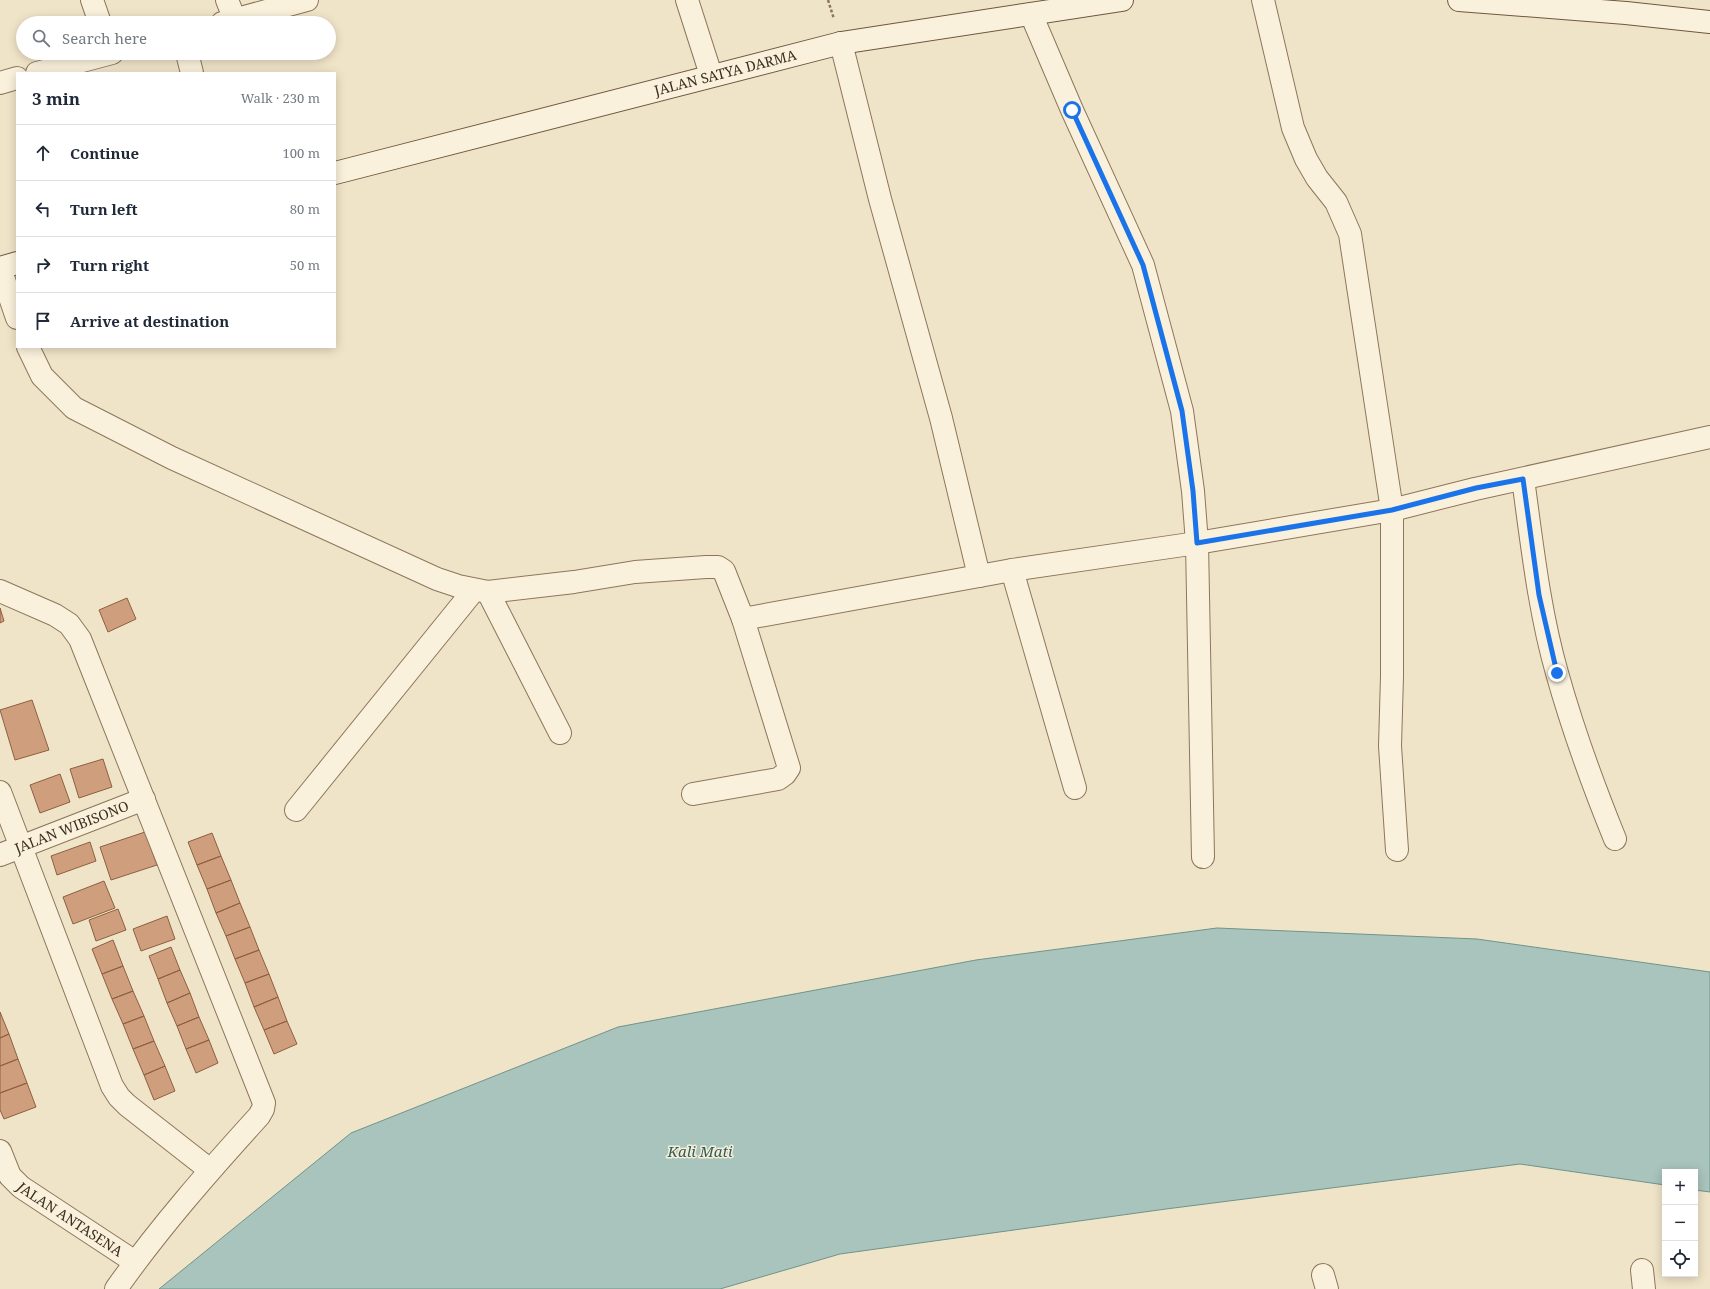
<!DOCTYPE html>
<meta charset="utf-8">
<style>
body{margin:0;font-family:"Noto Serif",serif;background:#f2f2f3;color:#1f2937}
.controls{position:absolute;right:12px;bottom:12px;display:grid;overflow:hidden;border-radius:0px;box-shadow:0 2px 10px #0003}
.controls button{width:36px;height:36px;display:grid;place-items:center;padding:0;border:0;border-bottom:1px solid #e0e1e3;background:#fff;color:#1f2937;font:20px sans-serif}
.stop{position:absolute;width:12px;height:12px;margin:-9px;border:3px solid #1a73e8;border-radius:50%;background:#fff}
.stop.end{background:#1a73e8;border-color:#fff;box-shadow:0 1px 4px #0008}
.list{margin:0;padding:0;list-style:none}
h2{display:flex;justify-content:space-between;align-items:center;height:52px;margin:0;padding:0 16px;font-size:17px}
h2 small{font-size:13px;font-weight:400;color:#747a83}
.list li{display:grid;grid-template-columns:26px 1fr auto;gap:12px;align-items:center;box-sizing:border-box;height:56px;padding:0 16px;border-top:1px solid #e0e1e3}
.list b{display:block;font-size:15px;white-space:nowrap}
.list em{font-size:13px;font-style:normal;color:#747a83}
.icon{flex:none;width:22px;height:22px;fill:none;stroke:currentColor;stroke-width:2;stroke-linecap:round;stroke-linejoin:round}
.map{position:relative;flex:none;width:1710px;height:1289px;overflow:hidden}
.search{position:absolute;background:#fff;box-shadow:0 2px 10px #0003;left:16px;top:16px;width:320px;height:44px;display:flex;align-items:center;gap:10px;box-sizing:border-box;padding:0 14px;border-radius:22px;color:#747a83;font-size:15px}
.panel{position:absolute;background:#fff;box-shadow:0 2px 10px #0003;left:16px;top:72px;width:320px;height:276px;border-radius:0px}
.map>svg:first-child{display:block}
.water{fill:#a9c4bc;stroke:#6f938a}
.building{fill:#cf9f7d;stroke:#8d5f41}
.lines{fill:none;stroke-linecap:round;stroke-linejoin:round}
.street-casing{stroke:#8d765c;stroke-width:24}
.secondary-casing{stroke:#6f573f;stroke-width:24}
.path{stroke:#8d765c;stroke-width:2.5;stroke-dasharray:3 2;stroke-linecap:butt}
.street{stroke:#faf1dc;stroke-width:22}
.secondary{stroke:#faf1dc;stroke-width:22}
.route{stroke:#1a73e8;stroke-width:5}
.labels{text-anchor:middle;stroke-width:3;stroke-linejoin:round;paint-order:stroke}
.street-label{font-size:14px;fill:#3d2e20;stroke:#f7eed8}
.water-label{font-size:15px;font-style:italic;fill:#2f5d5a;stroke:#f7eed8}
</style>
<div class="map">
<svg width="1710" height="1289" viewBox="0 0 1710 1289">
<rect width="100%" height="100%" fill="#f0e4c8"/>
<path class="water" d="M1217,928L1477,939L1710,972V1192L1695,1190V1172H1665V1185L1520,1164L1166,1209L840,1254L720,1289H159L351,1133L618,1027L976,960Z"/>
<path class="building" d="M127,598L136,619L108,632L99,610Z
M0,608L4,621L0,623Z
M32,700L49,750L15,760L0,710Z
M103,759L112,787L79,798L70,769Z
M60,774L70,802L40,813L30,785Z
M145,832L157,865L111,880L100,847Z
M212,833L221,856L197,865L188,842Z
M90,842L96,861L57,875L51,856Z
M221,856L231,880L207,889L197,865Z
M231,880L240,903L216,913L207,889Z
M104,881L115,908L73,924L63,897Z
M240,903L250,927L226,936L216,913Z
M118,909L126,930L96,941L89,920Z
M167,916L175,939L141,951L133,929Z
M250,927L259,950L235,959L226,936Z
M113,940L123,966L102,974L92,949Z
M171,947L180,970L158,979L149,956Z
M259,950L269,974L245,983L235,959Z
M123,966L133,991L112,999L102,974Z
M180,970L190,993L167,1003L158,979Z
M269,974L278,997L254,1007L245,983Z
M133,991L144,1016L123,1024L112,999Z
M190,993L199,1017L177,1026L167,1003Z
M278,997L287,1021L264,1030L254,1007Z
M0,1012L9,1034L0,1038Z
M144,1016L154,1041L133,1049L123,1024Z
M199,1017L209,1040L186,1049L177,1026Z
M287,1021L297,1044L274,1054L264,1030Z
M9,1034L18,1059L0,1066V1038Z
M209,1040L218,1063L196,1073L186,1049Z
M154,1041L165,1066L144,1075L133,1049Z
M18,1059L27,1083L0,1093V1066Z
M165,1066L175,1091L154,1100L144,1075Z
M27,1083L36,1107L4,1119L0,1110V1093Z"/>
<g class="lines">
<defs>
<g id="street">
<path d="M92,0L100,23"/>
<path d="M227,0L235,20"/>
<path d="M687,0L711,75"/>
<path d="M1263,0L1293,128L1306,159L1317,178L1336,202L1350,234L1392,510V676L1390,746L1397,850"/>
<path d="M1031,14L1072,110L1143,265L1182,411L1193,491L1197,543L1203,857"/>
<path d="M222,23L307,0"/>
<path d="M841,43L880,199L941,418L979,576"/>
<path d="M187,53L192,73"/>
<path d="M37,73L112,53"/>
<path d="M0,83L17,78"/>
<path d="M0,268L17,318"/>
<path d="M28,347L42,376L74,408L172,458L437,579L458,586L488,592L574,582L635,572L706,567H718L724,571L743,619L1012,570L1197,543L1392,510L1475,489L1710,437"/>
<path d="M1523,479C1532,544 1539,610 1557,673C1573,730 1593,785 1615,839"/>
<path d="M1012,570L1075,788"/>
<path d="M0,591L55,615L69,624L80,639L264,1103L263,1109L259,1116C209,1171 159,1228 116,1289"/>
<path d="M488,592L560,733"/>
<path d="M0,792L112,1086L119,1097L127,1105L210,1170"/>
<path d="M693,794L778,779L785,774L789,768L743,619"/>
<path d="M296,810L474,590"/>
<path id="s1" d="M0,855L144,799"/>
<path id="s2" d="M0,1151L10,1176L21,1187L135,1262"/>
<path d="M1642,1270L1644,1289"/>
<path d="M1323,1275L1327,1289"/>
</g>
<g id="secondary">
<path d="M1459,0L1626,13L1710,22"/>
<path id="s3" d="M335,173L841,43L1122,0"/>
<path d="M0,268L17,263"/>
</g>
</defs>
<use href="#street" class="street-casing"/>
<use href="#secondary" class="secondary-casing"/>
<path class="path" d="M828,0L834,19"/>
<use href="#street" class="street"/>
<use href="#secondary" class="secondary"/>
</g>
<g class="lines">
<path class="route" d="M1072,110L1143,265L1182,411L1193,491L1197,543L1392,510L1476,488L1523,479L1539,595L1557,673"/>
</g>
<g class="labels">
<g class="street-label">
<text dy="5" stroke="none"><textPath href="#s3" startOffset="403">JALAN SATYA DARMA</textPath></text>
<text dy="5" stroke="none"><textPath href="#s1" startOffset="77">JALAN WIBISONO</textPath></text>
<text dy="5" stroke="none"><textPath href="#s2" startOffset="101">JALAN ANTASENA</textPath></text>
</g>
<g class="water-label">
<text x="700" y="1157">Kali Mati</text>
</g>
</g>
</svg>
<div class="controls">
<button>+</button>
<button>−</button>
<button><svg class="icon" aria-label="locate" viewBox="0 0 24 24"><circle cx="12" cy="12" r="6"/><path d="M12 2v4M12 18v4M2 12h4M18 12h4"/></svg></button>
</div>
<div class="stop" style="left:1072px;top:110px"></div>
<div class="stop end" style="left:1557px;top:673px"></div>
<div class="search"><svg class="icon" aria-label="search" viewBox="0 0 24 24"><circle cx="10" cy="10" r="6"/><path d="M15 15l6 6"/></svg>Search here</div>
<section class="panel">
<h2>3 min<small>Walk · 230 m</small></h2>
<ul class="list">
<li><svg class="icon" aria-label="ahead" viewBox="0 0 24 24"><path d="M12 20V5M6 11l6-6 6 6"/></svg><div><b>Continue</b></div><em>100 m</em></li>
<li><svg class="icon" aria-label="left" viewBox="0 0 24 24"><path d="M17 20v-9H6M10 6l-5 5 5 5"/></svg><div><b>Turn left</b></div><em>80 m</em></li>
<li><svg class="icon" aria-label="right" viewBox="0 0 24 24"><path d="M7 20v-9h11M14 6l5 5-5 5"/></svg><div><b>Turn right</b></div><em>50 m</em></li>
<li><svg class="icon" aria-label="arrive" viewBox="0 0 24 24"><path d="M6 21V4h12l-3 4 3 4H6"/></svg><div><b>Arrive at destination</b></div></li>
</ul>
</section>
</div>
